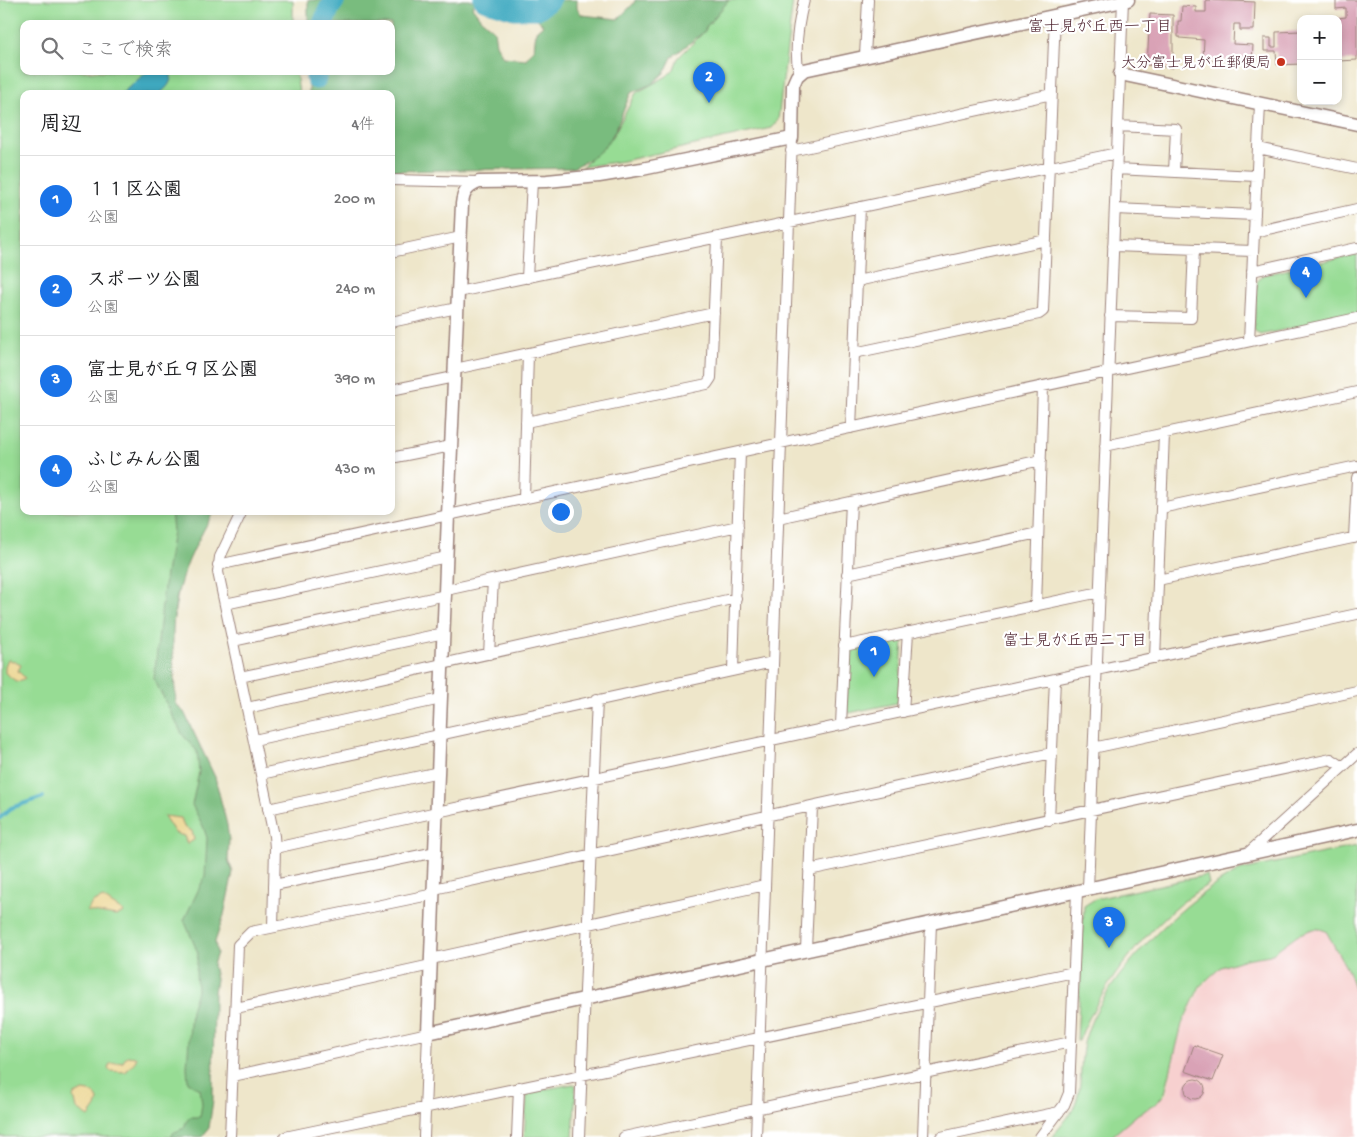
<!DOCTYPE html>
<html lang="ja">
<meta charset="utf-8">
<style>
body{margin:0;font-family:"Gochi Hand","Klee One",sans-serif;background:#f6f6f6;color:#202124}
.controls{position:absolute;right:15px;top:15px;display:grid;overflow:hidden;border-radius:10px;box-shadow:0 2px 8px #0003}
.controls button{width:45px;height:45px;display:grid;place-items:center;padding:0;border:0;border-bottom:1px solid #e0e0e0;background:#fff;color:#202124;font:25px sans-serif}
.you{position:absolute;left:560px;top:511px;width:18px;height:18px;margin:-12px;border:4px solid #fff;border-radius:50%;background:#1a73e8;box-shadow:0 0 0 8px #1a73e833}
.badge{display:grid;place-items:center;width:32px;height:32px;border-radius:50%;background:#1a73e8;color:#fff;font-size:16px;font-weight:700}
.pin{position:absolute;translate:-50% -41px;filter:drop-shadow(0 1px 2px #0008)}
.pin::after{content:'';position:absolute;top:26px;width:18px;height:15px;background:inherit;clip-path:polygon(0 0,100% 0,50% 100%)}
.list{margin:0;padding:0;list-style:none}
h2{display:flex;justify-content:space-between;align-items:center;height:65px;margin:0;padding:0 20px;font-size:21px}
h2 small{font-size:16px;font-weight:400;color:#757577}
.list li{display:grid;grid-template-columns:32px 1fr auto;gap:15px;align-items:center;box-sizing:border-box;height:90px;padding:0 20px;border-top:1px solid #e0e0e0}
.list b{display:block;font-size:19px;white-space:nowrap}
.list p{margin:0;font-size:16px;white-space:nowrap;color:#757577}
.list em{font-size:16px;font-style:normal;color:#757577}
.icon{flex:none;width:28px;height:28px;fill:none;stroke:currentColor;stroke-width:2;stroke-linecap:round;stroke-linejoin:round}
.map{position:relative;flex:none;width:1357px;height:1137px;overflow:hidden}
.search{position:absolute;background:#fff;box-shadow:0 2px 8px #0003;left:20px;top:20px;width:375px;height:55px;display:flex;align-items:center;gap:12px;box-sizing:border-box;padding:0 18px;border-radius:10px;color:#757577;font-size:19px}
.panel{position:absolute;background:#fff;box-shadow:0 2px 8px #0003;left:20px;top:90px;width:375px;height:425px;border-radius:10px}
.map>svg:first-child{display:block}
.built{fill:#f7d0cf}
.green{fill:#97dc94;stroke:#707e60}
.forest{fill:#79bc7e;stroke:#626e54}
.sand{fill:#eeda9e;stroke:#9c7c64}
.water{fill:#41aac1;stroke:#466476}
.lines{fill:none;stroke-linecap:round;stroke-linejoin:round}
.stream{stroke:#41aac1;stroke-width:4}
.river{stroke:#41aac1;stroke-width:21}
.building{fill:#d9a2b6}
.minor-casing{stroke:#9c827a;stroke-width:12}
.tertiary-casing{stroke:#9c827a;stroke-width:15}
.minor{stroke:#fff;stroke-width:10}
.tertiary{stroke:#fff;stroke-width:12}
.poi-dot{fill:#c8321e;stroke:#fff;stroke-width:2}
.labels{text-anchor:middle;stroke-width:4.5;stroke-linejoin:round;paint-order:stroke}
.poi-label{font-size:15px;fill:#4a1f2b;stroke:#fff;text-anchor:end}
.neighbourhood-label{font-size:16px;fill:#4a1f2b;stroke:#fff}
</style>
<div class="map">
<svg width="1357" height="1137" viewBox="0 0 1357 1137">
<rect width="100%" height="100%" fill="#fff"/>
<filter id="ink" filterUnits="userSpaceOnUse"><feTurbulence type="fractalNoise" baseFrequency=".02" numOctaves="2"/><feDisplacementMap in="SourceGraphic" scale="10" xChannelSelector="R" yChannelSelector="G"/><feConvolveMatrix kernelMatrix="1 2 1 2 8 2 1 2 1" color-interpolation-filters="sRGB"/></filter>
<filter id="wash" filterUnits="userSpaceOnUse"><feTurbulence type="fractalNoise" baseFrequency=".0096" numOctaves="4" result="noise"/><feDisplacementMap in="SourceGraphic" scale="20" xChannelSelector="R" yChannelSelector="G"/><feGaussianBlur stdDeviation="1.12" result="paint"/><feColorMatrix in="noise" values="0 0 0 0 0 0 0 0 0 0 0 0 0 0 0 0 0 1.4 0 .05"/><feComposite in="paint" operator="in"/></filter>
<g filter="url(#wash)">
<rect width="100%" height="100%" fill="#eee6ca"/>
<path class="built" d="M1313,929H1320L1326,931L1348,971L1357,996V1137H1111L1138,1114L1156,1104L1167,1093L1175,1053L1183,1024L1201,987L1221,967L1241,961L1270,955L1297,935Z"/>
<path class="green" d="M0,0H293V24H24V71H296L299,94H24V511H192L167,657L173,706L203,763L219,829L210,954L203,1115L181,1137H0Z
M729,0H793L778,120L771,128L623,161L582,167L613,136L636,93L667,76L674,69L678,58L704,32L707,26Z
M1357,254V314L1260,335L1254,330V326L1257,282L1263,275Z
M900,639L903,641L899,698L897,703L849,713L846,708L850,652L853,649Z
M1357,846V996L1348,971L1326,931L1320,929H1313L1297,935L1270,955L1245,959L1221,967L1200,986L1182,1024L1165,1093L1156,1104L1138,1114L1111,1137H1052C1061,1125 1073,1114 1077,1099C1083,1079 1079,1056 1086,1036C1103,978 1187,895 1241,870Z
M1207,875L1209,884C1157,913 1100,985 1079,1041H1077L1084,906L1095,899Z
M573,1084L576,1085L573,1137H524L527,1095L530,1092Z"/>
<path class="forest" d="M308,0H477L472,7L481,19L494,30L496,44L503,57L526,59L534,49L536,31L543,25L533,14L532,10L540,3H553L560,0H577V8L582,15L618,19L634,3L635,0H729L707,26L704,32L672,57L665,72L652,84L631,93C622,111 618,131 605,146C597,156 584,162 573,168L391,171V94H309V71H391V24H308Z
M171,511H214C201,535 186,562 179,588C169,620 174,670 176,704L184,712L215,777L227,825L229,840L228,860L233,872L224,915L215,942L217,953L213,965L216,979L214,993L213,1100L209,1128L202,1137H171L173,1133L184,1128L186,1122L190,1117H200L202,1104L200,1089L188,1082L187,1067L191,1010L197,991L196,972L198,953L184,920L205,876L206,859L207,838L203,826L192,805L199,772L197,751L182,734L154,679L164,586L173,531Z"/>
<path class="sand" d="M8,659L21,665L18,671L25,678L17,682L5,673V666Z
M164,816L181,818L184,827L192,831L194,840L187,844L184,836L175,833Z
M103,898L124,912L116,916L87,911L92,903Z
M127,1056L136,1057V1060C133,1065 129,1066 126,1072L110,1071L108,1069L110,1064L123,1062Z
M84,1091L94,1093L98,1100L96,1107L89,1117L77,1109L75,1100L73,1098L74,1095Z"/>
<path class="water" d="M148,71H170C174,81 167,88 159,94H121Z"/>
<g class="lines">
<path class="stream" d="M0,818L11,808L43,797"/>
<path class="river" d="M484,0L514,9H537L550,0
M323,24L329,9L335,0
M316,79L317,71"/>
</g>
<g id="blocks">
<path class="building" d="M1206,0L1255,2L1254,30H1240V24H1234L1233,44L1253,45L1252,62L1203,59L1204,40L1180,38V37H1178V21H1181L1182,6L1196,7V12H1206Z
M1336,0H1357V60L1338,61V18L1346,17V8L1336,9Z
M1150,14L1173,15V68L1147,65Z
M1301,31V64L1277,65L1276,51H1264V38H1271V47H1276V32Z
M1194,1045L1223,1055L1213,1081L1185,1071Z
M1185 1089a10 10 0 1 1 20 0a10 10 0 1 1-20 0Z"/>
</g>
</g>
<g filter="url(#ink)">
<use href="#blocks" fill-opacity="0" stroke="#9c827a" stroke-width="1"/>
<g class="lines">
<defs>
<path id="minor" d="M865,56L868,0
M799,73C794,50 798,23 804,0
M1118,126L1176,129L1174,172
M1258,148L1357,169
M791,151L1052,94
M1116,169L1256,176
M391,180L480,182
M1115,209L1255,215
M1254,232L1357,209
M1113,246L1253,251
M391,252L461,237
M1252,271L1357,248
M527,278L532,181
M857,281L1046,240
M458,292L1117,153
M1110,316L1191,318L1194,249
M391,322L457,308
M1249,341L1260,104
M854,353L1039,314L1043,311L1055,16
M455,369L714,313
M391,390L454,377
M526,422L707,384L711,378L717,238
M851,428L860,207
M1105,446L1357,392
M391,458L451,446
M524,499L528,353
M1161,508L1357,466
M242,511L220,557L218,572L274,836L275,848L273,927
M778,518L1041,460
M1354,538L1357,478
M218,565L1357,318
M847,574L1038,533
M1158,580L1357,537
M446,590L738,526
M225,604L447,557
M1036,606L1043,386
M233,641L446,595
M844,646L1100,592
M489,654L493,580
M1155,658L1164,434
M733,670L740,452
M240,677L444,633
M247,708L736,598
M903,712L908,632
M841,725L851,502
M254,740L441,699
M1093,748L1357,691
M261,774L773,662
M268,809L439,772
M1049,820L1055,679
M275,848L437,812L1357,614
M1247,854L1357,754
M809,870L1331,759L1343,767
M274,885L436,852
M434,889L1052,753
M1088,889L1123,0
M806,950L812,806
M431,959L765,885
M236,1008L431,965
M233,1076L428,1033L424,1137
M230,1137L238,945L251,932L434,894
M285,1137L1074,972
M517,1137L519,1087
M579,1137L597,699
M624,1137L1071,1042
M756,1137L792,138
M923,1137L931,923
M941,1137L1059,1112
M1040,1137L1064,1105L1069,1093L1077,891"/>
<path id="tertiary" d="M1128,0L804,70L797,76L793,85L792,138L642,169L599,176L547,181L479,182C468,186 463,192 462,204L448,515L428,1033L1357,830
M1120,74L1357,124"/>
</defs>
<use href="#minor" class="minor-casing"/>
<use href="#tertiary" class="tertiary-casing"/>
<use href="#minor" class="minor"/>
<use href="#tertiary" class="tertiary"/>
</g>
</g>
<circle class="poi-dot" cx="1281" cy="62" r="5"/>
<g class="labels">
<g class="poi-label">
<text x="1271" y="67">大分富士見が丘郵便局</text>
</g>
<g class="neighbourhood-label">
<text x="1100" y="31">富士見が丘西一丁目</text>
<text x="1075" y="645">富士見が丘西二丁目</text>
</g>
</g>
</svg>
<div class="controls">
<button>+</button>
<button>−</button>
</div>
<div class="you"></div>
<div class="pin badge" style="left:874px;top:677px">1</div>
<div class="pin badge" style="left:709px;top:103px">2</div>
<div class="pin badge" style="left:1109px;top:948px">3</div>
<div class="pin badge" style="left:1306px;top:298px">4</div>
<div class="search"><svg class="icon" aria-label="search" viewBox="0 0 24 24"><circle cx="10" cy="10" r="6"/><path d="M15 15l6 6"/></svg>ここで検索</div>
<section class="panel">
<h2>周辺<small>4件</small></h2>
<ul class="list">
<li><span class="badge">1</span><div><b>１１区公園</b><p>公園</p></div><em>200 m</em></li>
<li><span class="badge">2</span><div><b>スポーツ公園</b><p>公園</p></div><em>240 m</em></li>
<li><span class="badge">3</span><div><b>富士見が丘９区公園</b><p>公園</p></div><em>390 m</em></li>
<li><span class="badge">4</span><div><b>ふじみん公園</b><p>公園</p></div><em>430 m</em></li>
</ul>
</section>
</div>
